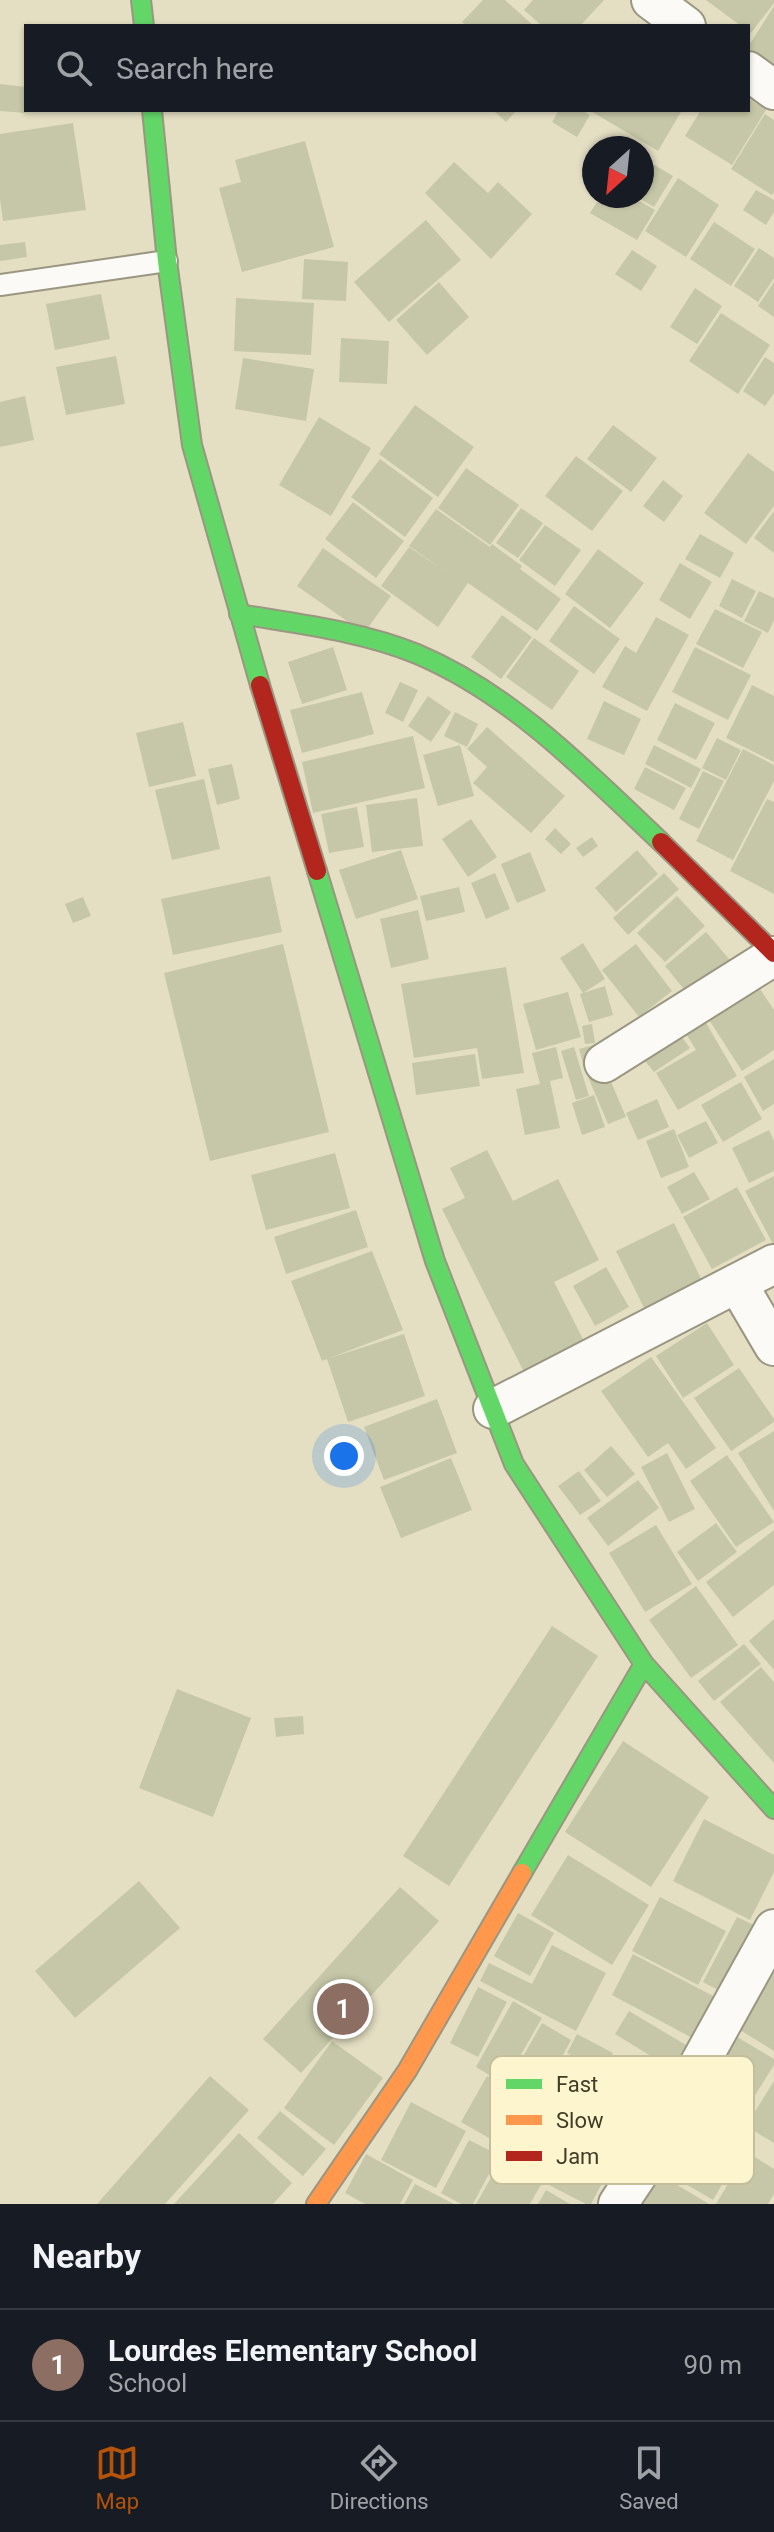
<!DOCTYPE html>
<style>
body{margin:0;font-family:Roboto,sans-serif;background:#242831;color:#f1f3f6}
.compass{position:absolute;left:582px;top:136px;width:72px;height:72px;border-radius:50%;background:#171b24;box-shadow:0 2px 6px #0004;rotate:207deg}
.you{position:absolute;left:344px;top:1456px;width:28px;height:28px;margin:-20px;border:6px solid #fff;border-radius:50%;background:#1a73e8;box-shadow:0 0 0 12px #1a73e833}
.badge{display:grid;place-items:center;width:52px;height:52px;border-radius:50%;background:#b45309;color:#fff;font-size:26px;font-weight:700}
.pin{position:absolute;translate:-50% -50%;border:4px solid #fff;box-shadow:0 2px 8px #0006}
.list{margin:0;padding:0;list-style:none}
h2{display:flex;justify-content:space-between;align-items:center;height:104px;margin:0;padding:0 32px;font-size:34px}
h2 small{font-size:26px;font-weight:400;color:#9ea1a6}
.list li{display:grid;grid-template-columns:52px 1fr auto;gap:24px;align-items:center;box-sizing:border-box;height:112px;padding:0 32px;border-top:2px solid #363941}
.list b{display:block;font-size:30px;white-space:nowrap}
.list p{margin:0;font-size:26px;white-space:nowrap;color:#9ea1a6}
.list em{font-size:26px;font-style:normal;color:#9ea1a6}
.icon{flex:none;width:44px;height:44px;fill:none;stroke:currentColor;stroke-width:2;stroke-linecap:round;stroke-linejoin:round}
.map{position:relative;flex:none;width:774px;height:2204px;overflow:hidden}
.search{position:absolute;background:#171b24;box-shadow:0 2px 6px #0004;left:24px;right:24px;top:24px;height:88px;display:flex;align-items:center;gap:20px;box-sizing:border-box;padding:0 28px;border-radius:0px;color:#9ea1a6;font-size:30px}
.sheet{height:216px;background:#171b24}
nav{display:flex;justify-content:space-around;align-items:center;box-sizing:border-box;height:112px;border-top:2px solid #363941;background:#171b24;font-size:22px;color:#9ea1a6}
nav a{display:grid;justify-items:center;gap:4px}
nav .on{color:#b45309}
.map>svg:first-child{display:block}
.building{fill:#c6c7a8}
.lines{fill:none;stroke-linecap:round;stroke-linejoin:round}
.lane-casing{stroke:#9a9681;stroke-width:24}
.street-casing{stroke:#9a9681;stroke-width:42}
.fast-casing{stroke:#9a9681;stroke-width:22}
.slow-casing{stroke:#9a9681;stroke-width:22}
.jam-casing{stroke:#9a9681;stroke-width:22}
.lane{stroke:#fbfaf6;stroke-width:20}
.street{stroke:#fbfaf6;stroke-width:38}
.fast{stroke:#63d668;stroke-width:18}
.slow{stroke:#ff974d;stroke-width:18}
.jam{stroke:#b3261e;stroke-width:18}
.key{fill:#fdf5cd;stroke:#c4be9b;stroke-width:2}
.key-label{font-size:22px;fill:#403c27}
</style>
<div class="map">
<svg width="774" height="2204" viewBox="0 0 774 2204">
<rect width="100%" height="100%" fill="#e4dfc3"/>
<path class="building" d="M483,0H505L534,26H466L462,22Z
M533,0H604L580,26H542L524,10Z
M706,0H774V3L751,33L748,31V26H741Z
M774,6V82L748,65V47Z
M0,84L26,87V113L0,111Z
M748,98L766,110L732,165L685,136L701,110H748Z
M493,110H517L506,122Z
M559,110H581L590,115L577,137L552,122Z
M589,110H682L658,151Z
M765,114L774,120V192L772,195L731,169Z
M73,123L86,210L3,221L0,199V134Z
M305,141L334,247L242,272L219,188L241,182L235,160Z
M643,158L673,176L654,207L635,196H642Z
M454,162L488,193L498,182L532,214L491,259L425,193Z
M678,178L719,205L686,257L645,231Z
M756,190L774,200V212L766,225L743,210Z
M601,196H631L655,210L637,240L590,213Z
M426,220L461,260L389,322L354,282Z
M714,222L755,249L731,286L690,259Z
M25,242L27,257L0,261V245Z
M759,248L774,258V278L758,302L734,286Z
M632,250L657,266L641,291L615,274Z
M304,259L348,262L346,301L302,299Z
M439,282L469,317L427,355L396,320Z
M774,282V317L758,306Z
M695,288L722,306L697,344L670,327Z
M101,294L110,339L55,350L46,304Z
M236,298L314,303L311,355L234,351Z
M721,313L770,345L738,394L689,361Z
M341,338L389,341L387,384L339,382Z
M116,356L125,404L66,415L56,367Z
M765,357L774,363V393L765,406L743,391Z
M243,358L314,369L306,421L235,409Z
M25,396L34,440L0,447V402Z
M415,405L474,447L438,497L379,454Z
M319,417L371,448L331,516L279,485Z
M613,425L657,458L631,492L587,459Z
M748,453L774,472V506L746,544L704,513Z
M576,456L623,491L592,531L545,496Z
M380,459L433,498L405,537L351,497Z
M466,468L519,505L490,545L438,508Z
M663,480L683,496L664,522L643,506Z
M353,502L404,541L376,578L325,539Z
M521,508L543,523L518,558L496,543Z
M436,509L490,547L492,544L522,566L520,569L561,599L537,631L468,583L438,627L381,586L409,547L443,570L409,546Z
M774,511V553L754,538Z
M545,525L581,550L555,586L519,560Z
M700,534L734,553L720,578L685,559Z
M323,548L391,596L364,633L297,586Z
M598,549L644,583L610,628L565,594Z
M680,563L712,582L690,619L659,600Z
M732,579L756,591L742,618L719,606Z
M759,591L774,598V620L768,633L744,621Z
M574,606L620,639L594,674L549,641Z
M715,609L762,632L743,668L696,644Z
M502,615L532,637L501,679L471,657Z
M656,617L689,635L647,711L602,687L625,646L636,653Z
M534,638L579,671L552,710L506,677Z
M333,647L347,690L302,704L288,662Z
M695,647L751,675L728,720L672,692Z
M400,682L418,690L403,722L385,713Z
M752,685L774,696V762L726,738Z
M362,692L374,734L302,753L290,710Z
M428,696L451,712L431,742L408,726Z
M604,701L641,719L624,755L587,739Z
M675,703L715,723L696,760L657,740Z
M455,712L478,724L467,747L444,736Z
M183,722L196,776L149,787L136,733Z
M487,727L565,796L531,833L473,783L487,767L467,749Z
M413,736L425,788L313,813L302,762Z
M717,738L741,750L726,780L702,768Z
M460,745L474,796L438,806L423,755Z
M654,745L701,769L691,788L645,764Z
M743,749L774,765V781L733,860L696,841Z
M232,764L240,799L217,805L208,769Z
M645,767L686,788L674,810L634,789Z
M703,771L724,781L699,829L679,819Z
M204,779L220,849L172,860L155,790Z
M417,798L423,846L372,852L366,805Z
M767,799L774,802V894L730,871Z
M357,807L364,847L329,853L321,814Z
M471,819L497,857L468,877L442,839Z
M555,828L571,844L561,854L545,839Z
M592,837L598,846L583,857L576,848Z
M401,850L418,899L356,919L339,870Z
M637,850L658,874L616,912L595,888Z
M530,852L546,891L517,903L501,864Z
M495,873L510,909L486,919L471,883Z
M664,873L679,889L628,935L613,918Z
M270,876L282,932L173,955L161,899Z
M459,887L465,912L426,921L420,896Z
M677,896L705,926L665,962L637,933Z
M83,897L91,916L73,923L65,904Z
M418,910L429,959L391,968L380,919Z
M706,932L730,960L688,994L665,966Z
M583,943L605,979L583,993L560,958Z
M283,944L329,1132L210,1161L164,973Z
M636,944L672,991L639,1017L602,970Z
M506,967L524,1073L482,1079L477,1048L414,1058L401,984Z
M754,980L774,1010V1050L742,1071L704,1012Z
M605,986L613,1015L589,1022L580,994Z
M568,992L581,1037L536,1050L523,1004Z
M699,1011L737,1076L678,1110L656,1073L696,1050L679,1022Z
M592,1024L595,1043L585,1044L582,1026Z
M676,1029L690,1048L654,1072L645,1061L658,1052L653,1045Z
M594,1045L598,1064L584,1067L579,1049Z
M556,1047L563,1078L550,1081L560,1128L525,1135L516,1089L540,1084L532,1053Z
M574,1047L589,1096L576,1100L561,1051Z
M475,1054L480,1086L416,1095L412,1063Z
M774,1059V1104L763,1111L744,1077Z
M606,1070L626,1117L608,1124L588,1077Z
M741,1082L762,1119L723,1142L701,1105Z
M594,1095L605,1127L582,1135L572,1103Z
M657,1099L669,1127L638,1140L626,1113Z
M706,1121L718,1143L689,1158L677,1135Z
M674,1129L689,1167L661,1178L646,1141Z
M769,1130L774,1141V1171L749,1183L732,1148Z
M487,1150L513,1201L558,1179L599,1260L554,1282L586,1345L525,1374L442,1209L465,1198L450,1168Z
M335,1153L350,1208L266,1230L251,1175Z
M694,1172L710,1199L682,1214L667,1187Z
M774,1176V1246L745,1191Z
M737,1187L766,1240L712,1269L683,1217Z
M356,1210L368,1247L286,1274L274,1237Z
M674,1223L707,1291L649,1318L616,1251Z
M372,1251L403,1330L322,1361L291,1281Z
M606,1267L629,1307L595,1326L573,1286Z
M707,1323L734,1365L683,1398L656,1356Z
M404,1334L425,1396L348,1422L327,1359Z
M651,1357L716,1448L686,1469L668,1443L648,1457L601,1391Z
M739,1368L774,1419V1422L731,1451L694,1398Z
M437,1399L457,1453L384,1480L364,1427Z
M774,1431V1511L738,1453Z
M611,1446L635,1474L607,1497L584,1470Z
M667,1453L695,1509L669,1522L641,1467Z
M727,1455L774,1522L736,1547L690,1481Z
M451,1458L472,1510L401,1538L380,1487Z
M579,1471L601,1501L580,1515L558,1486Z
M638,1480L659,1508L608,1546L587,1518Z
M716,1523L737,1552L698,1581L677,1552Z
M656,1525L692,1584L645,1612L609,1553Z
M774,1530V1585L733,1617L706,1582Z
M696,1586L738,1645L691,1678L649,1620Z
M774,1619V1670L749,1641Z
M552,1626L598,1656L449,1886L403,1856Z
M744,1644L761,1664L714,1701L698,1681Z
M761,1667L774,1682V1763L720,1702Z
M177,1689L251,1718L213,1817L139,1788Z
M303,1716L304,1734L276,1737L274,1718Z
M623,1741L709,1797L651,1887L565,1832Z
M704,1819L774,1855V1872L750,1920L673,1881Z
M568,1855L649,1905L612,1965L531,1915Z
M139,1881L180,1928L75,2018L35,1971Z
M400,1887L439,1921L301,2073L263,2039Z
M660,1897L726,1931L698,1985L632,1951Z
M518,1913L554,1933L530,1976L494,1956Z
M737,1917L756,1926L722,1992L703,1982Z
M552,1945L606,1973L576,2031L480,1981L489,1963L532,1984Z
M633,1954L717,1998L696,2040L612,1995Z
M774,1966V2051L735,2027Z
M478,1987L507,2002L478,2057L450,2043Z
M513,2001L542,2018L504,2084L476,2067Z
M629,2011L686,2045L672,2069L615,2034Z
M542,2023L571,2040L563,2055L600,2077L577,2115L540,2093L537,2100L508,2083Z
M577,2034L613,2053L603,2072L567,2053Z
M734,2035L774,2059V2065L736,2126L693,2100Z
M332,2041L383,2078L334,2145L284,2108Z
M210,2076L249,2110L165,2204H97Z
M487,2076L534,2103L508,2149L461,2122Z
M774,2081V2143L746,2126Z
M411,2102L466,2131L436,2188L381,2160Z
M697,2107L749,2138L713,2200L660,2169Z
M280,2111L326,2149L303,2176L257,2138Z
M239,2133L292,2183L273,2204H174Z
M572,2136L615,2159L591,2204H586L547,2184Z
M469,2140L499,2155L473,2204H461L441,2193Z
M747,2152L774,2169V2194L768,2204H716Z
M366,2154L413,2180L400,2204H365L345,2193Z
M501,2160L542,2183L530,2204H476Z
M659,2174L709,2204H641Z
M415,2184L454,2204H404Z
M546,2190L570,2204H538Z"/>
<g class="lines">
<defs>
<path id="lane" d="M0,285L167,261"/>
<path id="street" d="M651,0L686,26
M748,71L774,90
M604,1063L774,956
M737,1283L774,1346
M493,1409L774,1264
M618,2204L640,2171L774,1929"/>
<path id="fast" d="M141,0L144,26
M152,110L167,261L192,445L260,685
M239,614C298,624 360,631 417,654C512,694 587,772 661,842
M317,871L435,1261L514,1464L644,1664L774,1809
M522,1873L644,1664"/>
<path id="slow" d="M316,2204L407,2071L522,1873"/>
<path id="jam" d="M260,685L317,871
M661,842L774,953"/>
</defs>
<use href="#lane" class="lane-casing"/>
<use href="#street" class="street-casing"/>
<use href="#fast" class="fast-casing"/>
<use href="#slow" class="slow-casing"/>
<use href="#jam" class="jam-casing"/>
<use href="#lane" class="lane"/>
<use href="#street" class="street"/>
<use href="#fast" class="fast"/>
<use href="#slow" class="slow"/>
<use href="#jam" class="jam"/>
</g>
<rect x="490" y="2056" width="264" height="128" rx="12" class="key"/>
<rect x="506" y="2079" width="36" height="10" fill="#63d668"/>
<rect x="506" y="2115" width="36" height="10" fill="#ff974d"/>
<rect x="506" y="2151" width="36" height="10" fill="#b3261e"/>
<g class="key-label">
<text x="556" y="2092">Fast</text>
<text x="556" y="2128">Slow</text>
<text x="556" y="2164">Jam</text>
</g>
</svg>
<svg class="compass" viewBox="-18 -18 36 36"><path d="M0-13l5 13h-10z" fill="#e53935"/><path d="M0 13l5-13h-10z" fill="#9ea1a6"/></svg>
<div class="you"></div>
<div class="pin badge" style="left:343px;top:2009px;background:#8d6e63">1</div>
<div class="search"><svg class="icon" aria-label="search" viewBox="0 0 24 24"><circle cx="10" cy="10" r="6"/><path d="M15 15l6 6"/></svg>Search here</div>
</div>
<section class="sheet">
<h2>Nearby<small></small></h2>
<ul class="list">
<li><span class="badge" style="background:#8d6e63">1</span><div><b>Lourdes Elementary School</b><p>School</p></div><em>90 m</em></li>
</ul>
</section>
<nav>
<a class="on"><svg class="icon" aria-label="map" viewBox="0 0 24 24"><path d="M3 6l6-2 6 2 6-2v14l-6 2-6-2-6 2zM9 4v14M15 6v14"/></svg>Map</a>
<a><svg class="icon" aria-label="directions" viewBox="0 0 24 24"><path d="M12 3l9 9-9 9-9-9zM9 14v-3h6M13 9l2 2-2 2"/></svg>Directions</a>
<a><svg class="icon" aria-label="saved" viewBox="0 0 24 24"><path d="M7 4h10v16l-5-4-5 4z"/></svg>Saved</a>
</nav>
